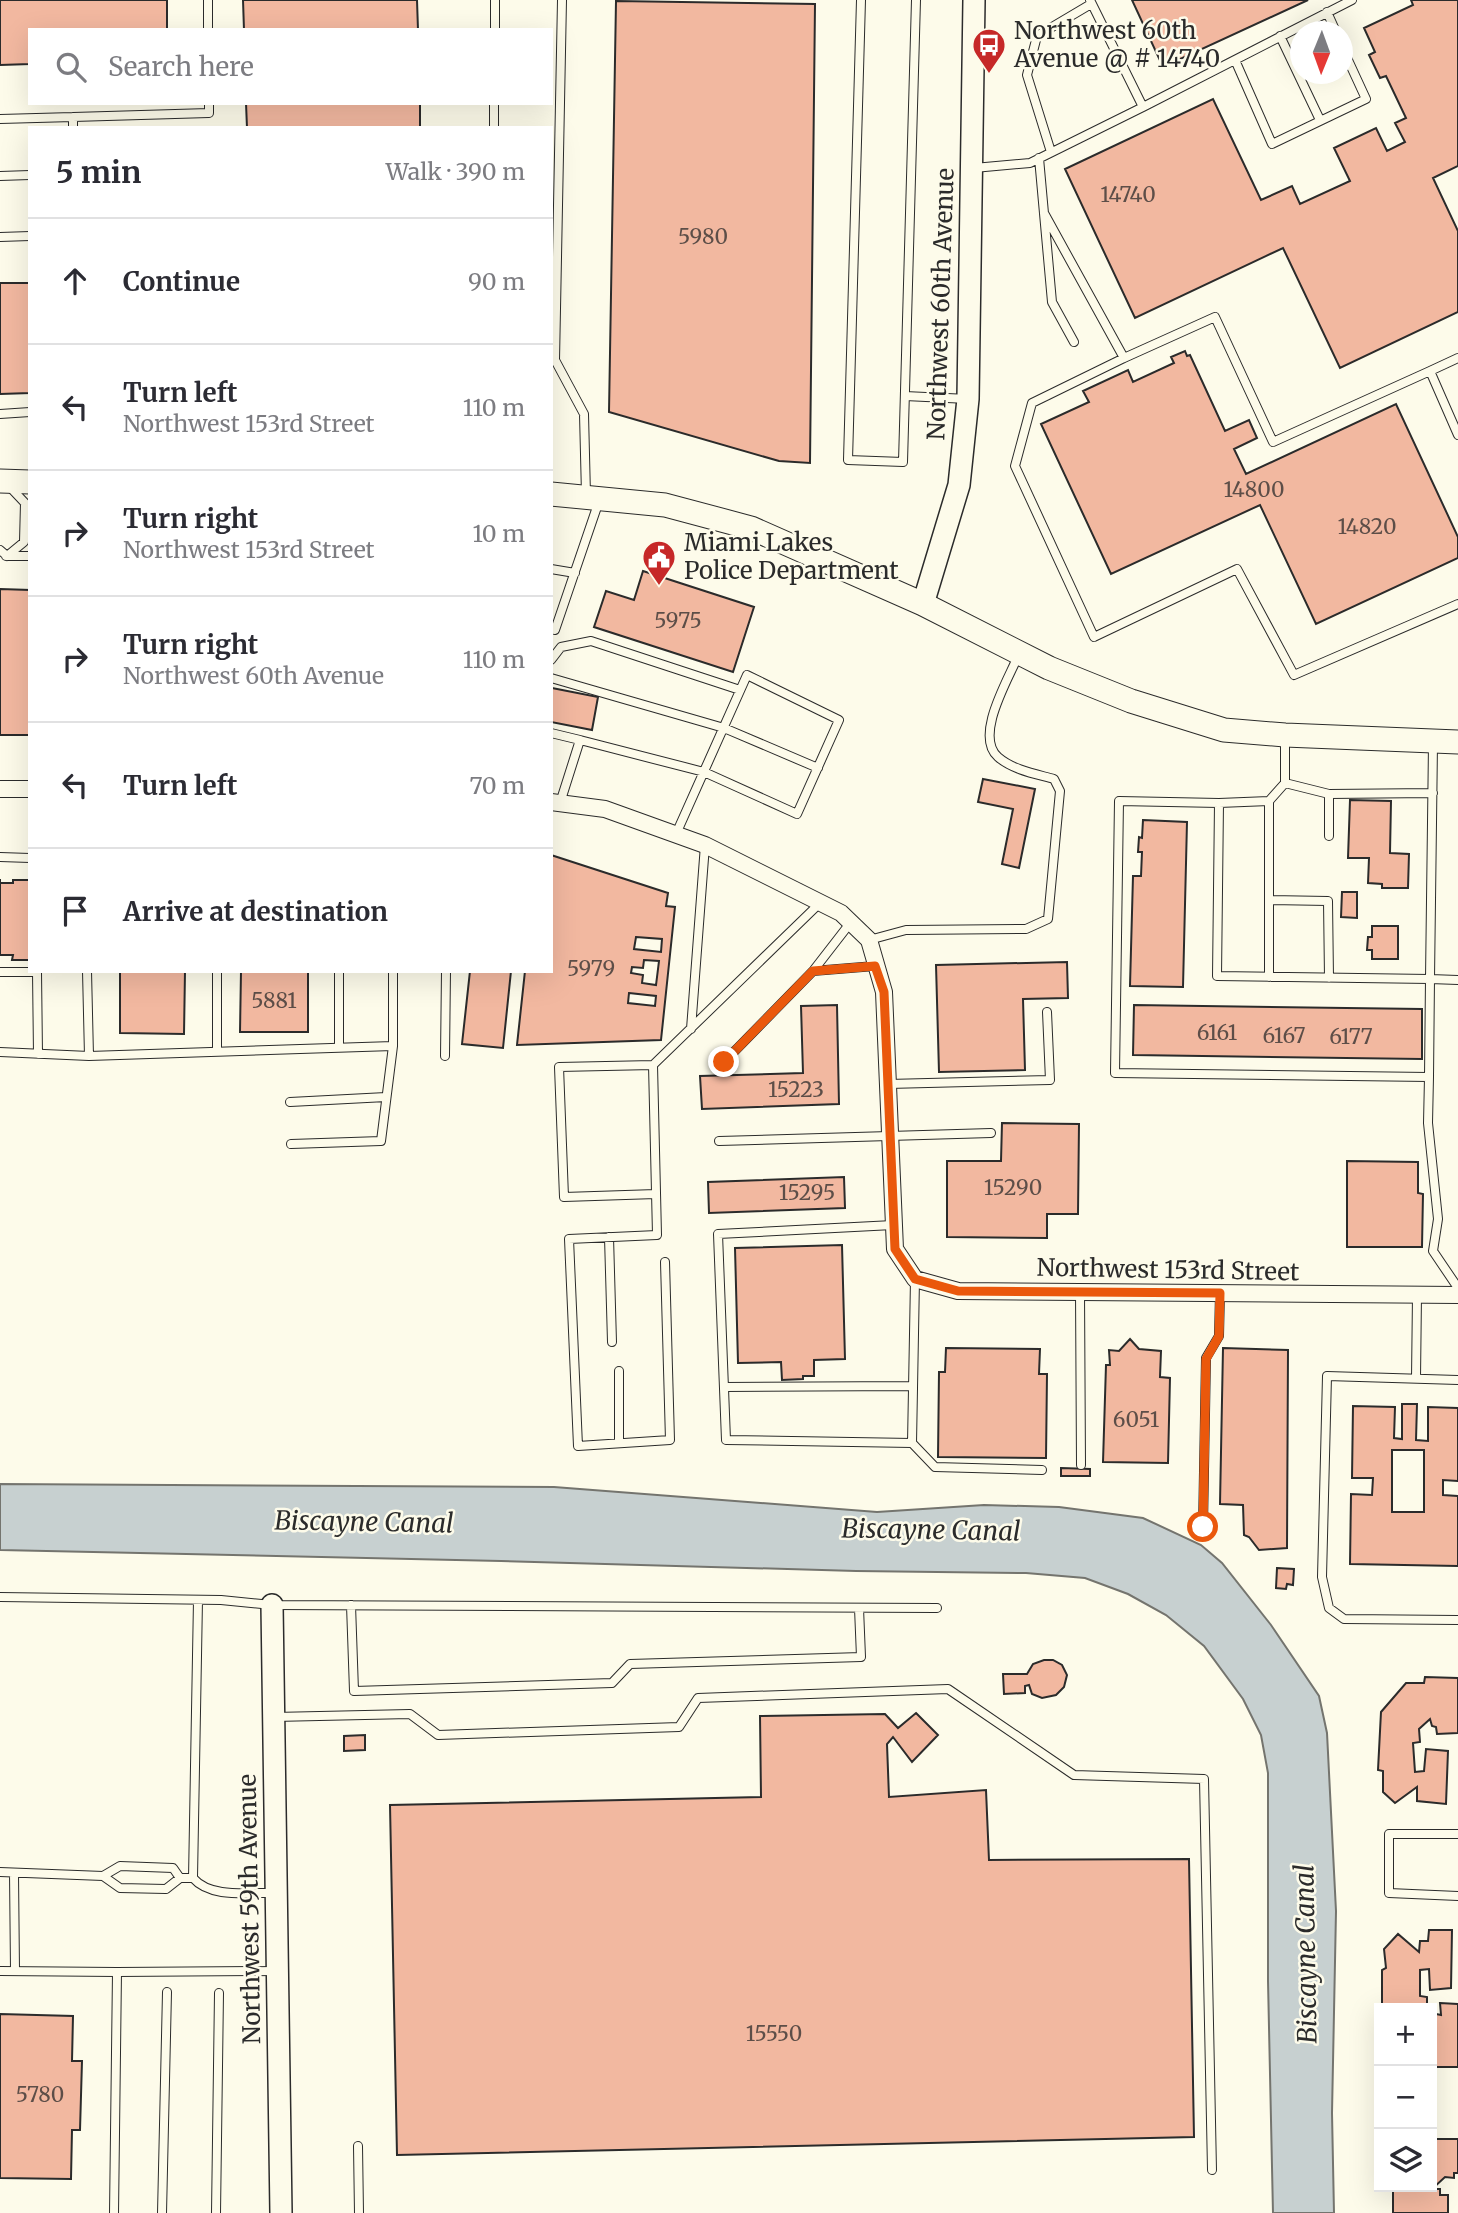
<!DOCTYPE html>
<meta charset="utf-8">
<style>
body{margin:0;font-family:Merriweather,serif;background:#f2f2f3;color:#2b2b33}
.controls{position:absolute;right:21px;bottom:21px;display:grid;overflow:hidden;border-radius:0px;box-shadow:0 7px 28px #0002}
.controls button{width:63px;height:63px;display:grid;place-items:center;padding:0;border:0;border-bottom:2px solid #e1e1e2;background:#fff;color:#2b2b33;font:35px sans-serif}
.compass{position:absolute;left:1290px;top:21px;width:63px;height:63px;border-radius:50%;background:#fff;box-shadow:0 7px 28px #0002;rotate:181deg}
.stop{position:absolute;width:21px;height:21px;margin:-16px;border:5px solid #ea580c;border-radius:50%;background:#fff}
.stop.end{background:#ea580c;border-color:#fff;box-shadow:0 2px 7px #0008}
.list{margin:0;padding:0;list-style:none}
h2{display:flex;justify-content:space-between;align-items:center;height:91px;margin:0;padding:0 28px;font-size:30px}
h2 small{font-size:23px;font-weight:400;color:#7c7c81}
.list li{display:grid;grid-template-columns:46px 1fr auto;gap:21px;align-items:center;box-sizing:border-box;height:126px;padding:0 28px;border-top:2px solid #e1e1e2}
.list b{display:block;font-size:26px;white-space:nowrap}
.list p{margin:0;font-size:23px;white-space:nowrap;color:#7c7c81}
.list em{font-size:23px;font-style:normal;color:#7c7c81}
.icon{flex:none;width:38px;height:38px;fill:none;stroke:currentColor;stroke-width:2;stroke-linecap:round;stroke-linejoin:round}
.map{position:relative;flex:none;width:1458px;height:2213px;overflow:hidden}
.search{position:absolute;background:#fff;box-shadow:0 7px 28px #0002;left:28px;top:28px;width:525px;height:77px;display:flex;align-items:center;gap:18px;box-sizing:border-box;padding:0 24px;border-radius:0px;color:#7c7c81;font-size:26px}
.panel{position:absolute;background:#fff;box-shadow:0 7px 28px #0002;left:28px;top:126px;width:525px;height:847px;border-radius:0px}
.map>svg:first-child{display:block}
.water{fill:#c7d0d0;stroke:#74746e;stroke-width:2}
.building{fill:#f2b8a0;stroke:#2b2b2b;stroke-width:2;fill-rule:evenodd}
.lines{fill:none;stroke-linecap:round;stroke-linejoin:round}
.service-casing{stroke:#2b2b2b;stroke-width:10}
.minor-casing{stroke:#2b2b2b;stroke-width:18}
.tertiary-casing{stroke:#2b2b2b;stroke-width:24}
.secondary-casing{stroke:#2b2b2b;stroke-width:25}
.service{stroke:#fdfbea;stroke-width:8}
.minor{stroke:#fdfbea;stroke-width:16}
.tertiary{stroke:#fdfbea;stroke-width:21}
.secondary{stroke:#fdfbea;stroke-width:23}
.route{stroke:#ea580c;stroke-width:9}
.labels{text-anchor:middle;stroke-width:5;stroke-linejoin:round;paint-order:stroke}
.number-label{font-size:21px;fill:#5d4e48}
.poi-label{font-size:24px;fill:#2b2b2b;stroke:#fdfbea;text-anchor:start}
.street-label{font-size:24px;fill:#2b2b2b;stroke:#fdfbea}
.water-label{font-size:26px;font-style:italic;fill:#2b2b2b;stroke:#fdfbea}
</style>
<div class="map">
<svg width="1458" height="2213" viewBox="0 0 1458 2213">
<rect width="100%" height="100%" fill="#fdfbea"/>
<path class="water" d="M0,1484L554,1487L877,1512L984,1505L1059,1507L1143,1518L1201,1545L1222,1563L1271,1625L1319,1696L1327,1733L1336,1911L1332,2113L1334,2213H1273L1268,1981V1773L1261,1735L1243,1699L1204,1646L1166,1615L1128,1594L1085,1578L1026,1573L856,1571L501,1561L0,1550Z"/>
<path class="building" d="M0,0H167V30H30V64L0,65Z
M243,0H417L418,30H244Z
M1132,0H1308L1163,67Z
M1411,0H1458V166L1433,178L1458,231V312L1340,368L1283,248L1135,318L1065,169L1213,99L1261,200L1292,186L1300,204L1350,181L1334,148L1376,128L1387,151L1405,142L1395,123L1406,118L1386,76L1380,78L1369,55L1375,52L1364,28L1413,5Z
M616,1L815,4L810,463L779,461L609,412Z
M246,103H420V128H247Z
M0,283H30V393L0,394Z
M1185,351L1187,356L1190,355L1225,431L1249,420L1257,438L1234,449L1246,474L1396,404L1458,537V558L1316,624L1260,505L1111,574L1041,424L1089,402L1083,391L1128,370L1133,382L1174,363L1171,357Z
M643,571L754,607L733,672L594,627L606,591L634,600Z
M0,589L30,590V735H0Z
M552,688L598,697L592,730L551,722Z
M983,779L1035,789L1019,868L1002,864L1013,809L978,802Z
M1350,800L1391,801L1390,853L1409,854L1408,888H1382V884L1368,883L1369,858H1348Z
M1143,820L1187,822L1183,987L1130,986L1133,876H1141L1142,852H1138L1139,837L1142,838Z
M551,855L668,893L666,906L675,907L661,1040L517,1045L525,971H551ZM636,937L662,939L661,952L634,949ZM644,960L659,961L656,985L642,983L643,975L631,973L632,967L643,968ZM629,993L656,996L655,1006L628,1003Z
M0,879V883H13V880H30V960H12L13,955H0Z
M1342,892H1357V918L1341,917Z
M1372,926H1398V959H1372V950H1367L1368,937H1372Z
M1067,962L1068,998L1023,999L1025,1070L939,1072L936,965Z
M120,971H185L184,1034L120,1033Z
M241,971H308V1032H240Z
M470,971H511L503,1048L462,1044Z
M837,1005L839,1104L702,1109L700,1076L803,1073L801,1006Z
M1134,1005L1422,1009V1059L1133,1055Z
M1002,1123L1079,1124L1078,1214H1047V1238L947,1237V1161H1001Z
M1347,1161L1418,1162V1193L1423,1194L1422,1247H1347Z
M844,1177L845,1208L709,1213L708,1182Z
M842,1245L845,1359L814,1360V1376H803V1379L782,1380L781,1362L738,1363L735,1248Z
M1130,1339L1139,1349L1161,1351L1160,1377L1170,1378L1168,1463L1103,1462L1106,1365H1110L1109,1350L1119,1351Z
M946,1348L1040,1349L1039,1374H1047L1046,1458L938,1457L939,1372H945Z
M1223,1348L1288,1350L1287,1548L1259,1550L1249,1537L1244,1535L1243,1505L1220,1504Z
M1402,1404H1417L1416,1440L1428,1441V1407L1458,1408V1481L1443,1480V1495L1458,1496V1566L1350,1564L1351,1494L1372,1495L1373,1478H1352L1353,1406L1395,1407L1394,1438L1402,1439ZM1392,1450H1424V1512H1392Z
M1061,1468L1090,1469V1476H1061Z
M1277,1568L1294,1569L1293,1585L1287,1584L1286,1589L1276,1588Z
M1044,1660H1053L1062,1665L1067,1675L1064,1687L1056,1695L1042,1698L1032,1694L1029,1685L1025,1686V1693L1004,1694L1003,1674H1027L1033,1664Z
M1425,1677L1458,1678V1733L1437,1734L1436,1727L1432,1726L1430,1719L1419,1729L1420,1742L1413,1743L1415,1772L1424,1771L1426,1749L1448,1751L1446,1804L1417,1801V1787L1395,1803L1383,1792V1771L1378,1770L1381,1712L1406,1683H1424Z
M916,1713L938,1735L912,1762L893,1737L887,1744L889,1797L986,1790L989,1860L1189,1859L1194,2137L397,2155L390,1805L761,1797L760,1716L885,1714L898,1728Z
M365,1735V1750L344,1751V1736Z
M1429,1930H1452L1451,1988L1430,1990L1429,1969L1420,1970V1996L1427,1997V2008H1382V1970L1386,1968L1384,1949L1398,1934L1419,1952L1420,1941H1428Z
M1440,2003L1458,2004V2067H1435L1434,2059L1432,2058V2015L1436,2019V2014L1441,2015Z
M0,2014L73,2016L72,2061H82L80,2130H72L71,2179L0,2178Z
M1432,2139H1458V2173H1454V2178L1445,2177L1432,2189H1440V2195H1448V2213H1393V2188L1432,2187Z"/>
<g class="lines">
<defs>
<path id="service" d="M208,0V30
M562,0L555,360L584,414L586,495
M861,0L848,460L903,462L916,0
M1327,12L1336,32
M495,30V0
M1280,36L1320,120
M1235,60L1272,144L1366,99L1342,47
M1143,107L1352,0
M73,117L209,113V103
M0,119L73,117V128
M494,128V103
M1051,152L1027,75L1037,36L1091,4
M1039,158L1052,302L1074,342
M974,168L1030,163L1143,107L1090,0
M0,176L30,175
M1044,213L1124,358L1032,403L1015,466L1094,637L1237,569L1294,675L1458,604
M0,237L30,236
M1124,358L1215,317L1273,442L1430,371
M1458,358L1430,371L1458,435
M905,396L968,399
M0,414L30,412
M0,550L7,556L24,542L25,503L8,485
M6,556H30
M551,569L575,573
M551,629L555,630L599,501
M551,660L561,647L591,641L740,690
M551,678L724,728L818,768
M551,733L580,740
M1433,744L1430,979L1217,976L1219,803L1119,801L1115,1073L1429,1077L1430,979L1458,980
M1285,783L1329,794V836
M1329,794L1433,793
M560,803L580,740L704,772L797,814L839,720L747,675L676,834
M1219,803L1269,801
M0,857L30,858
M1269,900L1328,901L1329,978
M869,940L906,930L1026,929L1048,919L1060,791L1054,779C1036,774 1013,770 998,757C974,736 1008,680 1018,656
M87,971L89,1056
M813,971L851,922
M0,972H37L38,1054
M1269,977V801L1285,783V738
M691,1029L705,845
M339,1047V971
M217,1051V971
M0,1052L89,1056L393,1046V971
M445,1056L446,971
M724,1062L813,971L875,966
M653,1065L559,1067L564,1197L656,1194
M1429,1077L1428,1123L1438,1219L1433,1251L1458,1288
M888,1084L1050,1080L1047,1012
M290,1102L386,1097
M719,1141L991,1133
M291,1144L381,1141L393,1046
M893,1225L718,1234L726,1440L912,1443L915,1279
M609,1237L612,1342
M665,1262L670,1440L578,1446L569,1239L657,1235L653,1065L821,902
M1080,1292L1081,1465
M619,1371V1443
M1416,1378L1417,1295
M1458,1380L1327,1376L1322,1577L1329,1608L1344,1619L1458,1620
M724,1387L913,1386
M912,1443L935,1467L1042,1470
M1203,1527L1206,1358L1219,1336L1220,1293
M0,1597L221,1600L272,1605L937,1608
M198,1600L193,1878C211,1899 250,1892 275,1893
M351,1605L354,1691L612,1683L630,1664L861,1657L859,1608
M274,1717L410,1714L438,1735L679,1727L698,1698L948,1689L1074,1775L1204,1779L1212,2170
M1458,1834H1389V1893L1458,1896
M0,1872L103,1876
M14,1873L15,1971
M180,1878L173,1868L120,1866L103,1876L120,1888L166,1889L180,1878H193
M0,1971L117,1972L114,2213
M117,1972L274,1971
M358,2146L359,2213
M162,2213L167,1992
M216,2213L219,1993"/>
<path id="minor" d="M0,789H30
M551,802L605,809L705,845L841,913L869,940L884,992L895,1249L915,1279L958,1291L1458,1295"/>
<path id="tertiary" d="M923,604L959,485L968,399L974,0
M272,1605L281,2213"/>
<path id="secondary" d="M0,481L30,482
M551,494L665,505L751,528L923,604L1049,668L1131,701L1224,730L1285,735L1458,742"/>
</defs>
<use href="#service" class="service-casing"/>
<use href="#minor" class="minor-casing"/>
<use href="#tertiary" class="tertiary-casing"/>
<use href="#secondary" class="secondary-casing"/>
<use href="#service" class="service"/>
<use href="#minor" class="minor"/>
<use href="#tertiary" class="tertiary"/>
<use href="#secondary" class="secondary"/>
</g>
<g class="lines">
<path class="route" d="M724,1062L813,971L875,966L884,992L895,1249L915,1279L958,1291L1220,1293L1219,1336L1206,1359L1203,1527"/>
</g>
<defs>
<symbol id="bus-pin" viewBox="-11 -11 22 30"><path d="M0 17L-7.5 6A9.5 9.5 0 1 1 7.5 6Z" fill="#c62828" stroke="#fdfbea"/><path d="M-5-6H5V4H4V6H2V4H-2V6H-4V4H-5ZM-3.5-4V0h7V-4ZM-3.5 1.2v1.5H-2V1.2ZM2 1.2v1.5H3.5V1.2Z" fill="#fff"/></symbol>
<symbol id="civic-pin" viewBox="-11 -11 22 30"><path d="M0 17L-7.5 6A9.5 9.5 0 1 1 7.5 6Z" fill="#c62828" stroke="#fdfbea"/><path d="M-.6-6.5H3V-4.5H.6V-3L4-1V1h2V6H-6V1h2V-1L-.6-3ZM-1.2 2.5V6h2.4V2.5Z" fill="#fff"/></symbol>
</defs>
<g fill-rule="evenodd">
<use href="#bus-pin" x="970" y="26" width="38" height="52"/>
<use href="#civic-pin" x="640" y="538" width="38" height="52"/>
</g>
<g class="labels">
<g class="number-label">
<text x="1128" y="202">14740</text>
<text x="703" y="244">5980</text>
<text x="1254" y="497">14800</text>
<text x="1367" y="534">14820</text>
<text x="678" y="628">5975</text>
<text x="591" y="976">5979</text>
<text x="274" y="1008">5881</text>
<text x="1217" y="1040">6161</text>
<text x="1284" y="1043">6167</text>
<text x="1351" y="1044">6177</text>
<text x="796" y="1097">15223</text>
<text x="1013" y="1195">15290</text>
<text x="807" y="1200">15295</text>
<text x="1136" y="1427">6051</text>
<text x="774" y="2041">15550</text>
<text x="40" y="2102">5780</text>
</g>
<g class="poi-label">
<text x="1014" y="39">Northwest 60th<tspan x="1014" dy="28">Avenue @ # 14740</tspan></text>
<text x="684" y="551">Miami Lakes<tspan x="684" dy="28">Police Department</tspan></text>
</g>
<g class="street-label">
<text transform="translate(941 304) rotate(-88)" y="8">Northwest 60th Avenue</text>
<text transform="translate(1168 1270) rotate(1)" y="8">Northwest 153rd Street</text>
<text transform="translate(250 1909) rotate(-91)" y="8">Northwest 59th Avenue</text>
</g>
<g class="water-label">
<text transform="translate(364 1522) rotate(1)" y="9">Biscayne Canal</text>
<text transform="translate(931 1530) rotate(1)" y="9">Biscayne Canal</text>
<text transform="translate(1306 1954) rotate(-91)" y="9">Biscayne Canal</text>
</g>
</g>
</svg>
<div class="controls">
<button>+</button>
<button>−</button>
<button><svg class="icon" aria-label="layers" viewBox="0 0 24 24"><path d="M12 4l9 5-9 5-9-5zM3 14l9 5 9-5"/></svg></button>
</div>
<svg class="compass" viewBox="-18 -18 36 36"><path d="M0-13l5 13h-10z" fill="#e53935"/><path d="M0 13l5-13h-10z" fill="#7c7c81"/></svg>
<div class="stop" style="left:1203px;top:1527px"></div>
<div class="stop end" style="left:724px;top:1062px"></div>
<div class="search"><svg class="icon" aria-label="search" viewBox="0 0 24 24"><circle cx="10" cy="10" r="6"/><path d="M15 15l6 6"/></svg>Search here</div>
<section class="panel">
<h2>5 min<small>Walk · 390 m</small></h2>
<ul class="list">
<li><svg class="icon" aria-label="ahead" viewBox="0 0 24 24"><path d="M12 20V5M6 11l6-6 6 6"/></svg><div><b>Continue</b></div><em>90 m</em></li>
<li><svg class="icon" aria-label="left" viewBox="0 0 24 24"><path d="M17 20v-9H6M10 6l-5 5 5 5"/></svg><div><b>Turn left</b><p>Northwest 153rd Street</p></div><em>110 m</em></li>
<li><svg class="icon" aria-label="right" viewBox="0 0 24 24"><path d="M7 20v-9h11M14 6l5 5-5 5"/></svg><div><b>Turn right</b><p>Northwest 153rd Street</p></div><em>10 m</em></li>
<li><svg class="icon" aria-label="right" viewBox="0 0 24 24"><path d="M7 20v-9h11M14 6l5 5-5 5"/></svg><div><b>Turn right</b><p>Northwest 60th Avenue</p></div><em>110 m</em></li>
<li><svg class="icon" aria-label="left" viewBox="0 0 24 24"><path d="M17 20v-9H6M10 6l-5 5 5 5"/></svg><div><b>Turn left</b></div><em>70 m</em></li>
<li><svg class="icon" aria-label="arrive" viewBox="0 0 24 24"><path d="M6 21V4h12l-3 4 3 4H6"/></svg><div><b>Arrive at destination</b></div></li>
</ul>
</section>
</div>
